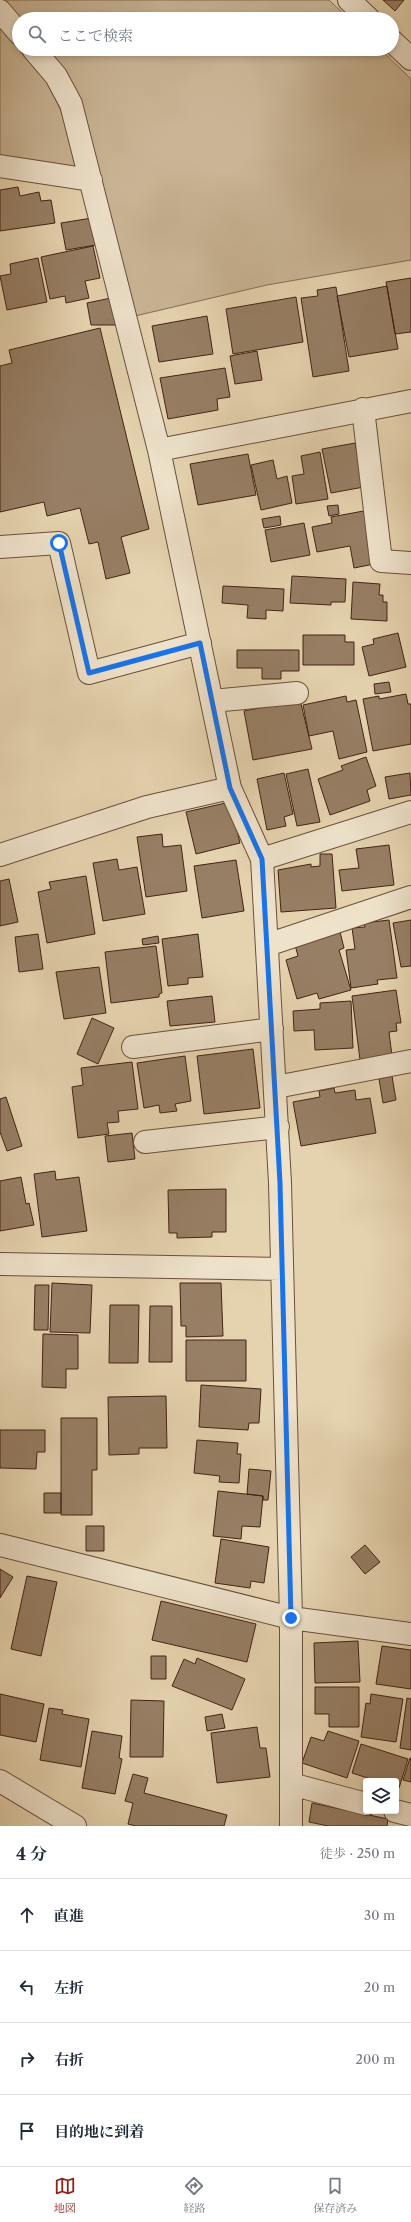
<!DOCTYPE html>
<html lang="ja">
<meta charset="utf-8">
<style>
body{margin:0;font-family:"Libre Caslon Text","Noto Serif JP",serif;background:#f2f2f3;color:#1f2937}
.controls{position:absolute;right:12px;bottom:12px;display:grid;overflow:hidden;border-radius:4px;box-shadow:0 2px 6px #0003}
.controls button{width:36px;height:36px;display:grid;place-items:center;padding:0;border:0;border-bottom:1px solid #e0e1e3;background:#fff;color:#1f2937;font:20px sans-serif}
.stop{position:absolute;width:12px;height:12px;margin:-9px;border:3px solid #1a73e8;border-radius:50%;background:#fff}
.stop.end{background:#1a73e8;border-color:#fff;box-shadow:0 1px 4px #0008}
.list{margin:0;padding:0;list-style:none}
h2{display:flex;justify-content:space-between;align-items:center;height:52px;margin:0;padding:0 16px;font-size:17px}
h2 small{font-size:13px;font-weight:400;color:#747a83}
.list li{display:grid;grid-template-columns:26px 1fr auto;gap:12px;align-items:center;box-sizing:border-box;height:72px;padding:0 16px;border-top:1px solid #e0e1e3}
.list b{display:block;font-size:15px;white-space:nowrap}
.list em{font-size:13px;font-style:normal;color:#747a83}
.icon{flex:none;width:22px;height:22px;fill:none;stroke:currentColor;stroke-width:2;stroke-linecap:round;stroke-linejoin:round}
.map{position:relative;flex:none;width:411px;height:1826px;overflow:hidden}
.search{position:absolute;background:#fff;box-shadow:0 2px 6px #0003;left:12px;right:12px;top:12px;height:44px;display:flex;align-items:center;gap:10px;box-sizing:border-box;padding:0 14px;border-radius:22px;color:#747a83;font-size:15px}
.sheet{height:340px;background:#fff}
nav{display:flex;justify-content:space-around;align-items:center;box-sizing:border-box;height:56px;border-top:1px solid #e0e1e3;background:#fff;font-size:11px;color:#747a83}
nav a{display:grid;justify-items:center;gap:2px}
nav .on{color:#8f2418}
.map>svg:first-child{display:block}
.green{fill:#c9b595;stroke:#866c55}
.building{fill:#977f65;stroke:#422315}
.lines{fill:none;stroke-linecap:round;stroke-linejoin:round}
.minor-casing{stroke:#6b4f3c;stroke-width:24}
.minor{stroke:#eee2cb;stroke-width:22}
.route{stroke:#1a73e8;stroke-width:5}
</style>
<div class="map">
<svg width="411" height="1826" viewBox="0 0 411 1826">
<rect width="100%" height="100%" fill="#e5d3af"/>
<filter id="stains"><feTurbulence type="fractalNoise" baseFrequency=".005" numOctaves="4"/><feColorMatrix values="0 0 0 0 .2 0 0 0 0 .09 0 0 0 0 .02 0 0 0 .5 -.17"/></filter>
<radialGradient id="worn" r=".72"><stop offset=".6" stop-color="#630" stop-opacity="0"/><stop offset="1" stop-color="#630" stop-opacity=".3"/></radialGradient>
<path class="green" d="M2,0H329L349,19L19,20Z
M0,28L48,84L65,119L78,163L71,170L0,159Z
M43,49H380L411,79V260L267,285L135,316Z"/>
<path class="building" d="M383,0H404L395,11Z
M18,187L20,196L39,192L41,201L51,200L55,223L0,231V190Z
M92,218L96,245L66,250L61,223Z
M93,246L100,278L85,281L89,298L66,303L65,296L50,299L41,257Z
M38,258L47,302L7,310L0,276L11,274L10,264Z
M411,278V332L395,334L386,282Z
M387,286L398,349L349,357L337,296Z
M336,287L349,371L313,377L301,298L318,296L317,290Z
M296,297L303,342L233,354L226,309Z
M111,298L116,325H91L87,303Z
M207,316L213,354L159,362L152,326Z
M100,328L149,529L121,537L130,573L106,579L98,542L89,544L80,508L47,516L44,502L0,512V366L12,363L9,350Z
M257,351L262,380L235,384L230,356Z
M225,368L230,397L217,399L218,410L168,419L160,378Z
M355,443L364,487L331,493L322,449Z
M320,452L328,499L296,504L292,476L304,474L301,456Z
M248,454L256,495L198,505L190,464Z
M273,460L277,479L287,476L292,503L261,510L251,465Z
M338,505L339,514L329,516L327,506Z
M369,510L379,563L354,568L350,546L317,552L312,527L332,523L331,517Z
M280,516L281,525L264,528L262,519Z
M304,523L310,555L271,562L265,530Z
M292,576L346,579L345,602H331V605L290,603Z
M353,582L380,584L379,595H383V602H387V621L351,619Z
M223,586L284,589L283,611L266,610V619L247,618L248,605L222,603Z
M398,633L406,667L369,676L362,647L374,644L373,639Z
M303,635H345V642H354V665H303Z
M237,650H299V671H281V679H262V668H237Z
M389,682L391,692L375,694L374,684Z
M406,694L408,704H411V744L373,751L363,699L379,696V699Z
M346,696L347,702L356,700L367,752L339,759L333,731L309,736L303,705Z
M300,700L312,749L253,760L244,711Z
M366,757L376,786L367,790L370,801L330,815L318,779L343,770L341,766Z
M308,769L320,822L297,826L286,774Z
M284,773L293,814L284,817L286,826L267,830L257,779Z
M410,773L411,795L389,799L385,777Z
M230,802L240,843L196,854L186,812Z
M162,834L163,847L181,845L187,891L146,897L137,837Z
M389,845L394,885L342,891L339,870L359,868L356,849Z
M320,854H332L336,908L281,912L278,870L311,864V867L320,866Z
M117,859L119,870L137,867L145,914L103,921L93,863Z
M236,860L244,911L202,918L194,866Z
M86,876L95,934L47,943L38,892L51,889L49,882Z
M9,879L18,922L0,926V881Z
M389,920L397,978L377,980L378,984L351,988L346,950L355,949L352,928L365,927L364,923Z
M411,920V966L401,967L393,923Z
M340,932L344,948L339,950L351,990L319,999L317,993L297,999L286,960L298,956L295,945Z
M38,934L43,969L19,972L15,937Z
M198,934L203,977L188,978V984L168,986L162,939Z
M158,936L159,943L143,945L142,939Z
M156,946L162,993L159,994V997L111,1003L105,952Z
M99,967L106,1013L64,1019L56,972Z
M396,990L401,1023H396L397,1031L389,1032L392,1056L360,1060L352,996Z
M212,996L215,1022L170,1026L167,1001Z
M351,1001L353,1048L315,1050L314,1030L294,1031L293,1011L320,1009V1003Z
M92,1018L114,1028L98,1064L77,1054Z
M253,1049L260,1108L204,1114L197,1056Z
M185,1056L191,1101L175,1104L177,1111L160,1113L159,1105L144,1108L137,1063Z
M132,1062L138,1109L118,1111L119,1122L107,1123L109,1134L78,1138L72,1087L83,1085L81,1068Z
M392,1076L396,1100L383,1103L379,1079Z
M334,1088L335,1093L355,1090L356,1100L370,1098L376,1133L301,1146L293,1102L320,1097L319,1091Z
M6,1097L22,1146L7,1151L0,1132V1099Z
M132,1133L135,1159L108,1162L105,1136Z
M55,1171L56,1180L79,1177L87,1231L42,1237L34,1174Z
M21,1177L26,1204L29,1203L34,1225L0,1231V1181Z
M226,1189V1232H212V1237L177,1238V1233H169L168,1190Z
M52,1283L92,1285L90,1333L50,1332Z
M180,1283H221L223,1336L186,1337V1326H181Z
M35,1285H49L48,1330H34Z
M110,1305H139L138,1363H109Z
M150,1306H172V1362H149Z
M43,1334L78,1335V1369H66V1388L42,1387Z
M186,1340H246V1381H186Z
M201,1385L261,1389L259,1423H249L248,1430L199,1427Z
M166,1396L167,1448H139V1454L109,1455L108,1397Z
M61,1418H97V1470H92V1515H61Z
M0,1430H45V1452H37L36,1469L0,1468Z
M197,1440L238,1443L237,1454H241L239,1483L219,1482L220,1476L194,1473Z
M249,1469L271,1471L268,1500H263V1496L247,1494Z
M218,1491L263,1496L260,1527L242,1526L241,1539L213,1536Z
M44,1493H61V1513H44Z
M86,1526H104V1551H86Z
M221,1539L269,1547L264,1583L251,1581L250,1588L215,1583Z
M365,1545L380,1562L365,1574L351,1557Z
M0,1569L13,1577L0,1598Z
M27,1576L57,1582L41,1656L11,1649Z
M161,1601L256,1624L247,1662L152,1640Z
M358,1641L360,1682L315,1683L314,1643Z
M382,1646L411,1650V1689L376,1684Z
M151,1656H166V1679H151Z
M197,1658L245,1679L232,1710L172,1686L184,1659L195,1664Z
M315,1687H359V1727H329V1714H315Z
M0,1694L44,1704L36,1742L0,1735Z
M371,1694L403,1699L396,1742L361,1737L366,1703L370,1704Z
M407,1698L411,1699V1750L400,1748Z
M131,1700L164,1701L163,1757H130Z
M49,1708L63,1710L62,1714L89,1719L81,1767L40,1760Z
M222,1714L225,1728L207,1731L205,1717Z
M257,1727L260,1748H266L270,1777L217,1783L211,1733Z
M92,1731L122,1736L119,1758L122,1759L115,1794L82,1788Z
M328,1731L359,1741L347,1778L302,1763L311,1737L324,1741Z
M361,1744L408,1759L399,1788L396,1787V1781H377L352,1773Z
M410,1758H411V1782L403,1780Z
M133,1774L148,1778L144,1793L227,1815L224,1826H136L128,1824L133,1803L125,1801Z
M312,1803L388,1819L387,1826H328L309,1822Z"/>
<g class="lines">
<defs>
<path id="minor" d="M349,0L369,19
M0,11L19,33
M392,41L411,59
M33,49L56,76L71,104L159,450L230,788L262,859L280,1183L291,1618V1826
M0,166L91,180
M363,409L381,561L411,563
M159,450L411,401
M0,547L59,543L89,673L200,643
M212,701L297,693
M0,855L147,807L230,788
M262,859L411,812
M267,945L411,897
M133,1047L272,1029
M276,1087L411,1061
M145,1142L278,1127
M0,1264L282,1269
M0,1545L291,1618L411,1634
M0,1781L75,1826
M291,1784L366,1804
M395,1811L411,1815"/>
</defs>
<use href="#minor" class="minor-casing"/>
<use href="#minor" class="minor"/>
</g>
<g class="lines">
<path class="route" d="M59,543L89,673L200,643L230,788L262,859L280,1183L291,1618"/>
</g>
<rect width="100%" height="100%" filter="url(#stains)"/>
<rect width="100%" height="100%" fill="url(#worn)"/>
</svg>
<div class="controls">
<button><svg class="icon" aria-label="layers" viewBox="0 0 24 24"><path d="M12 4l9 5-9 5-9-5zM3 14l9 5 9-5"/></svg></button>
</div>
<div class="stop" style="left:59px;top:543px"></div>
<div class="stop end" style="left:291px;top:1618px"></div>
<div class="search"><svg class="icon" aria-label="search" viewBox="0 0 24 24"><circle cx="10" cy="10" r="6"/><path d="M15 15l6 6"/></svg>ここで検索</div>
</div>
<section class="sheet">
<h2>4 分<small>徒歩 · 250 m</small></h2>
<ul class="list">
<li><svg class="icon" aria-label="ahead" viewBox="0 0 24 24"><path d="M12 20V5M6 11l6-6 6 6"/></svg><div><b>直進</b></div><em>30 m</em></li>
<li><svg class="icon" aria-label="left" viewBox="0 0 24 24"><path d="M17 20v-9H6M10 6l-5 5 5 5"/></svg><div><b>左折</b></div><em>20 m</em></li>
<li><svg class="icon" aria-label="right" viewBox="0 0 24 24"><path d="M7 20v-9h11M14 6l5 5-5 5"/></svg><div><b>右折</b></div><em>200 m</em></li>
<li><svg class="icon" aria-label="arrive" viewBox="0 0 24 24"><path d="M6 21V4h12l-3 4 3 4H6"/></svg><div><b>目的地に到着</b></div></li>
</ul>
</section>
<nav>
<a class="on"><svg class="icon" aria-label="map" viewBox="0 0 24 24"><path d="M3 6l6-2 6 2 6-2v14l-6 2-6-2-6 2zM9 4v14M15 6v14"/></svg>地図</a>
<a><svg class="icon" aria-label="directions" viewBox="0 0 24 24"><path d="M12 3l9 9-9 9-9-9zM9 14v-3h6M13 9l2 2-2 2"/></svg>経路</a>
<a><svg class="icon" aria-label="saved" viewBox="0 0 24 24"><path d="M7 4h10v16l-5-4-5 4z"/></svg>保存済み</a>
</nav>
